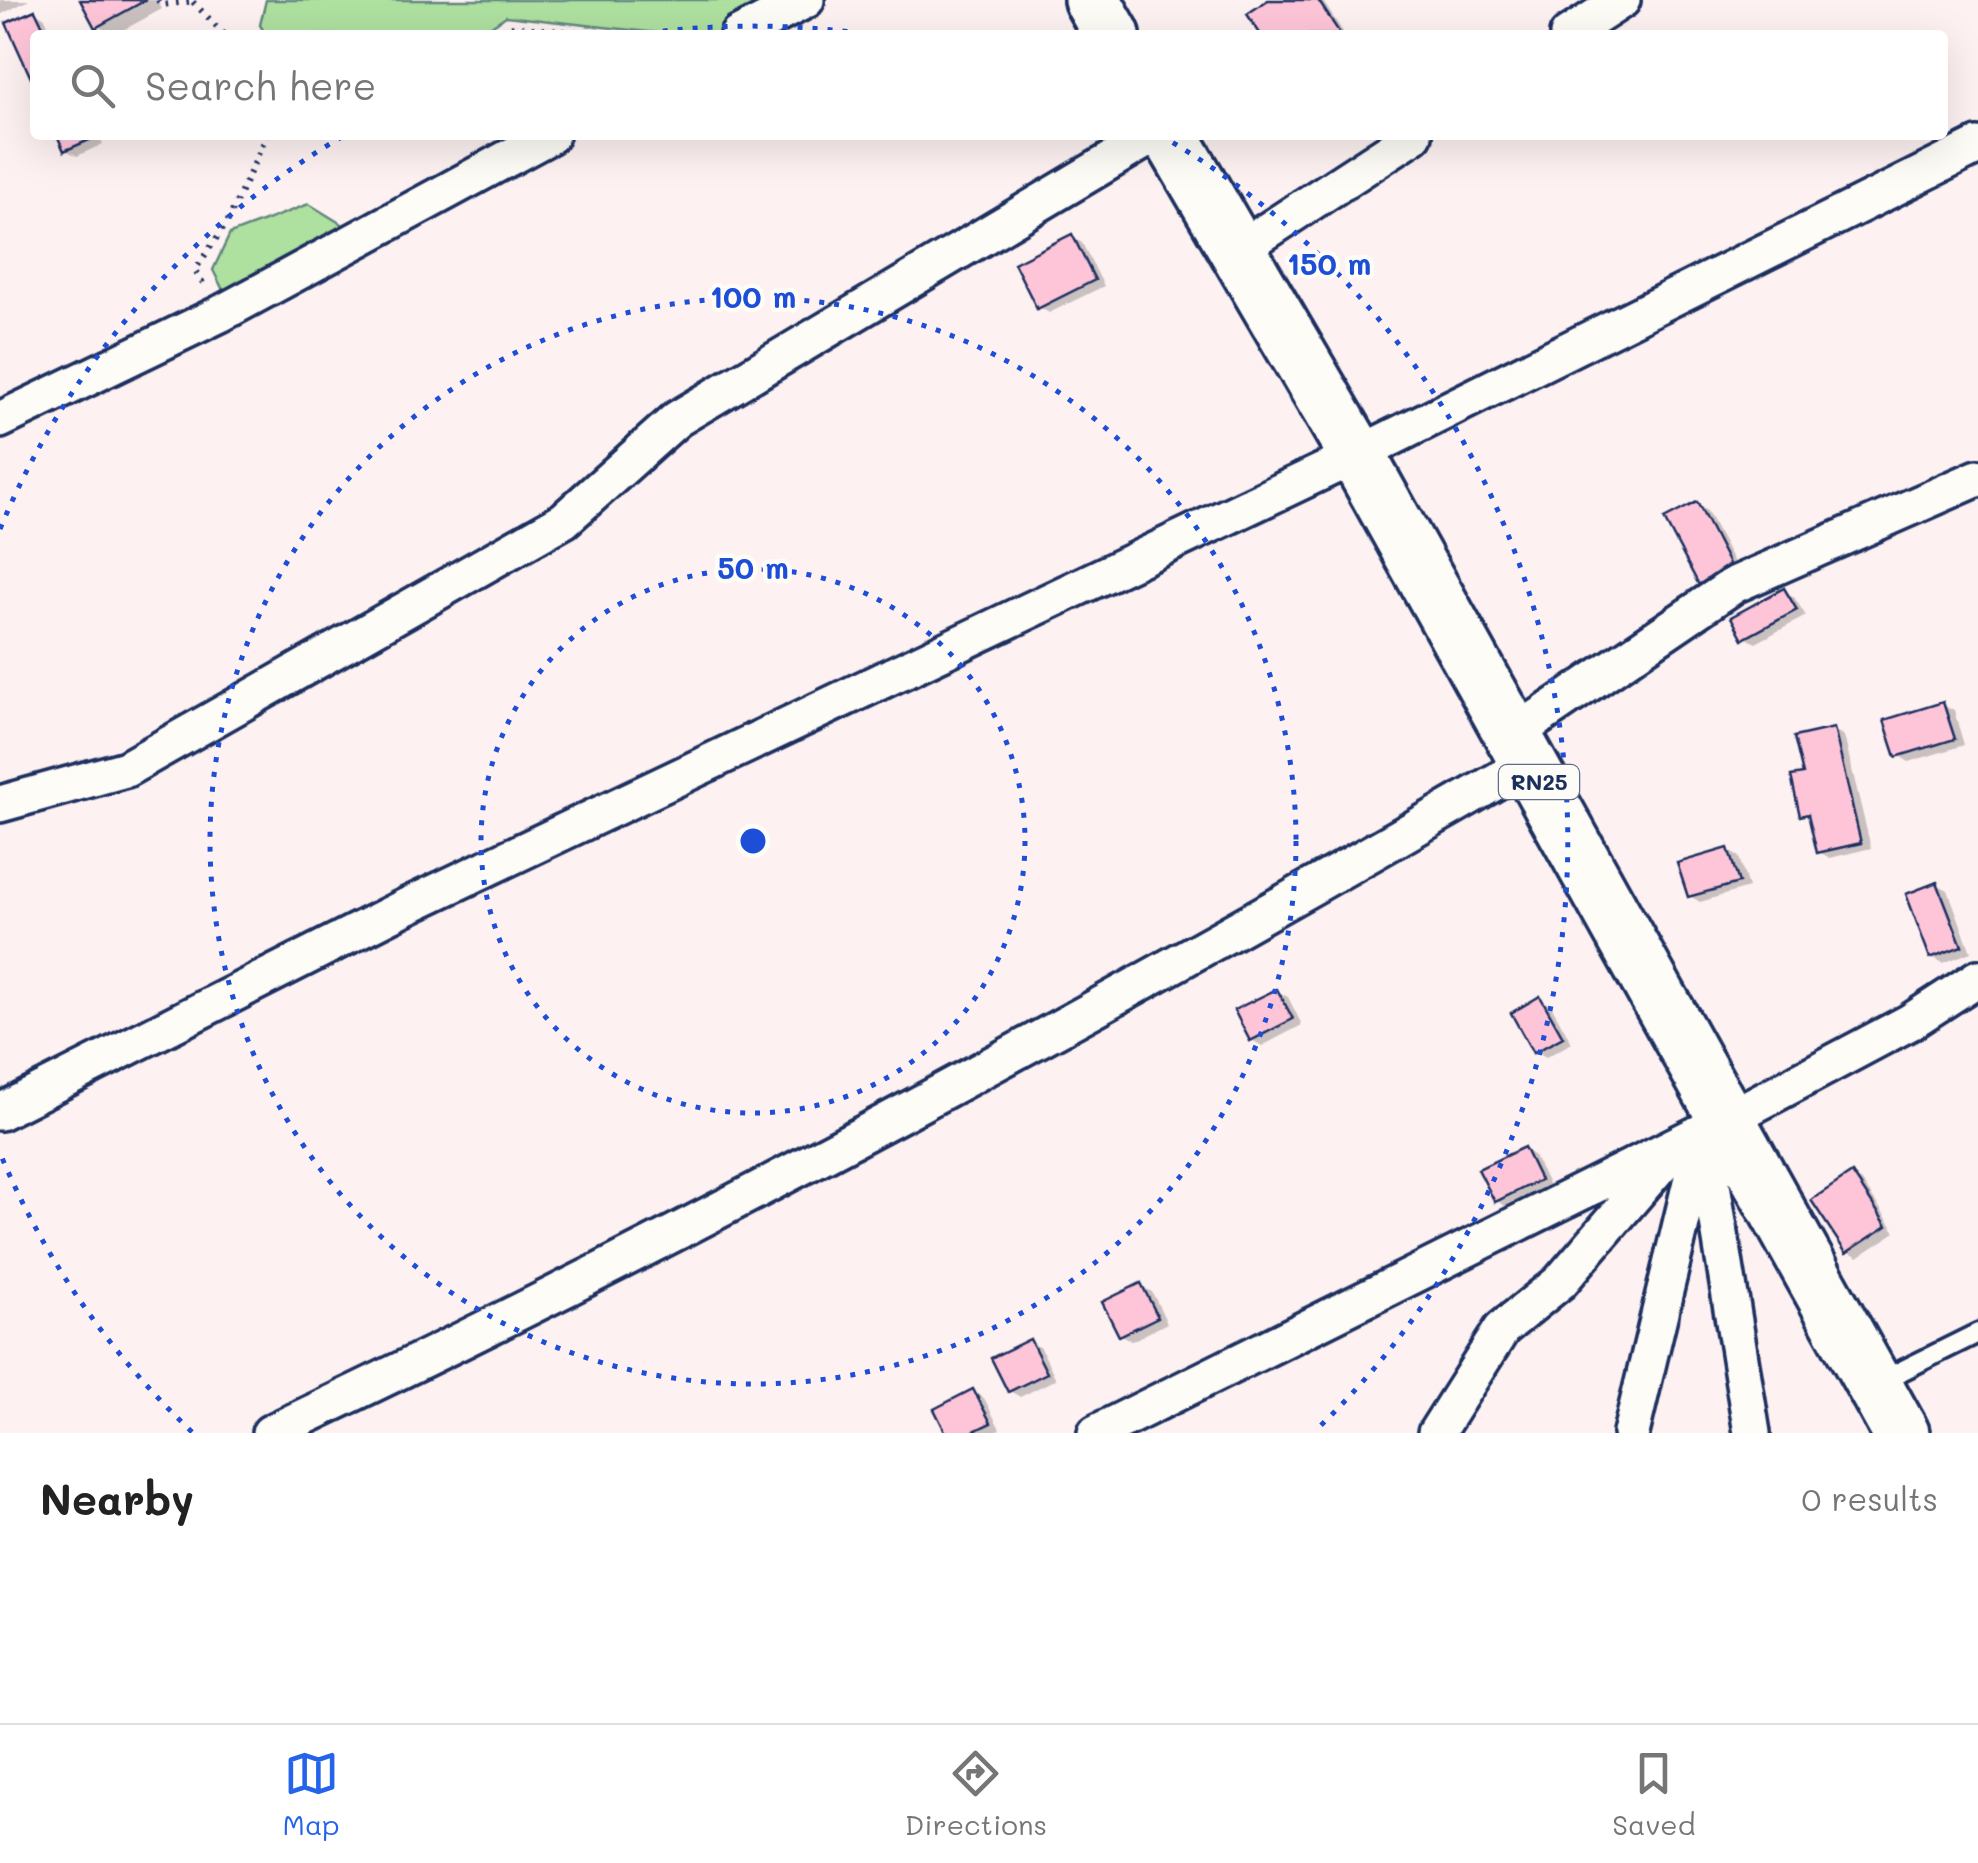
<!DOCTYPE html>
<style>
body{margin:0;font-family:Mali,sans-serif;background:#f2f2f2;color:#222}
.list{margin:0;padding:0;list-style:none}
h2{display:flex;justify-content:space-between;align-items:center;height:130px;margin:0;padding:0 40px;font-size:42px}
h2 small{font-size:32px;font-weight:400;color:#767676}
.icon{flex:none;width:55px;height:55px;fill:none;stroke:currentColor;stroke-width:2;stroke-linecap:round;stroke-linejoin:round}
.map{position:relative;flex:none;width:1978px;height:1433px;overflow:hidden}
.search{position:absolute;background:#fff;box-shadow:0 10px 40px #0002;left:30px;right:30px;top:30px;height:110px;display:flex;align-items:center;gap:25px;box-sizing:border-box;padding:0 35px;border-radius:10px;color:#767676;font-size:38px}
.sheet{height:290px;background:#fff}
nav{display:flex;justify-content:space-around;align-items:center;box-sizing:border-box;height:140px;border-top:2px solid #e0e0e0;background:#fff;font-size:28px;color:#767676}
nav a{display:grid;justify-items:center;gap:5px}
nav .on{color:#2563eb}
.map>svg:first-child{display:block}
.green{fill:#aee0a0;stroke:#64887f;stroke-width:2.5}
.shadow{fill:#0003}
.building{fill:#fec5d9;stroke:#1b2f5e;stroke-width:2.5}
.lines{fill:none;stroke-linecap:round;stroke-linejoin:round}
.service-casing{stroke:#1b2f5e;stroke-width:25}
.minor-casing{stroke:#1b2f5e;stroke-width:42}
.primary-casing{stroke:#1b2f5e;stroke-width:62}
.path{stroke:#1b2f5e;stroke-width:6;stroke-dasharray:2.5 8;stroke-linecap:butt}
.service{stroke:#fdfcf7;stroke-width:18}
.minor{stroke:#fdfcf7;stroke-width:35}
.primary{stroke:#fdfcf7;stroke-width:55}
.ring{fill:none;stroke:#1d4ed8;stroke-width:5;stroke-dasharray:5 10}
.labels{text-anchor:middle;stroke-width:9;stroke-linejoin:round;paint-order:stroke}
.shield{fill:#fdfcf7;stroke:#5f6c8c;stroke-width:2.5}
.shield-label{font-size:22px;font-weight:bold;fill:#1b2f5e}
.centre{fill:#1d4ed8;stroke:#fdfcf7;stroke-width:5}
.ring-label{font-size:30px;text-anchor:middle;font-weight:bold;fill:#1d4ed8;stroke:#fdfcf7;stroke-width:9;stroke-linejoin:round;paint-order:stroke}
</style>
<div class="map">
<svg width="1978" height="1433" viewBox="0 0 1978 1433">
<rect width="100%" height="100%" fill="#fdf1f1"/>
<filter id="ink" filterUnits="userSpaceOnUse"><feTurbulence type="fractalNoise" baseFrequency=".01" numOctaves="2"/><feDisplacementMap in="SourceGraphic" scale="20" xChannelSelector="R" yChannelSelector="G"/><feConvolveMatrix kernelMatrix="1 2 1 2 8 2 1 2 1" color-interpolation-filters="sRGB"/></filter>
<g filter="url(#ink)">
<path class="green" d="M266,0H784L717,35H675L506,16L478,35H266L260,25Z
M309,204L343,225L223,290L213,270L230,234Z"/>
<path class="shadow" d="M0,0H29L0,15Z
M83,0H157L162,9L114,35L97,26Z
M1273,0H1322L1345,35H1264Z
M35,12L45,18L53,35H35V81Z
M59,135H99L103,144L77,156L66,150Z
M1072,237L1082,243L1104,286L1049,313L1039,307Z
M1697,505L1707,511L1740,574L1711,589L1701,583Z
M1784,591L1794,597L1806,616L1756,643L1745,637Z
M1943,705L1954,711L1964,745L1909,762L1898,755Z
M1834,730L1844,736L1871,848L1830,858L1819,852L1812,820L1802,814L1806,776Z
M1728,851L1739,857L1748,888L1700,902L1690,896Z
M1937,884L1948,890L1971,952L1943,963L1932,957Z
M1277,991L1288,997L1302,1025L1262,1046L1252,1040Z
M1540,999L1551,1005L1572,1043L1546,1057L1535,1051Z
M1524,1149L1534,1156L1549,1186L1507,1207L1497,1201Z
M1852,1176L1862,1182L1896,1232L1858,1257L1848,1251Z
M1141,1286L1152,1292L1167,1323L1132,1341L1121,1335Z
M1030,1342L1041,1348L1056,1379L1020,1397L1010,1391Z
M973,1392L984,1398L1000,1429L992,1433H949Z"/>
<path class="building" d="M80,0H146L95,28Z
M1268,0H1318L1341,35H1261L1247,14Z
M35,10L47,35H35V87L6,23Z
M57,135H92L94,138L64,151Z
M1072,234L1095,280L1037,309L1014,263Z
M1697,502L1731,568L1699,585L1664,519Z
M1784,588L1797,610L1743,639L1731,617Z
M1943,702L1955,739L1896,757L1884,720Z
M1834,728L1861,843L1817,853L1808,814L1800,816L1791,776L1803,774L1794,737Z
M1728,848L1739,883L1688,897L1677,863Z
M1937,882L1962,946L1930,958L1906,894Z
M1277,989L1293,1019L1250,1041L1234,1010Z
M1540,996L1563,1037L1533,1053L1511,1013Z
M1524,1147L1540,1180L1495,1202L1478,1169Z
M1852,1173L1887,1226L1846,1253L1811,1200Z
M1141,1283L1158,1317L1119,1336L1102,1302Z
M1030,1339L1047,1373L1008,1392L991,1358Z
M973,1389L991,1423L970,1433H946L934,1409Z"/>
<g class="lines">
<defs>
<path id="service" d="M1879,1382L1978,1333"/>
<path id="minor" d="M738,35L806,0
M1568,35L1622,0
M1238,250L1414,135
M0,420L220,314L551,135
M1513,735L1734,585L1978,478
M0,804L126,769L564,520L677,419L1154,135
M0,1112L405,907L1357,455L1978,146
M1706,1147L1752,1433
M270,1433C700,1230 1117,1001 1528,763
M1096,1433L1726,1120L1910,1022L1978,978
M1436,1433L1502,1329L1560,1282L1669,1155
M1631,1433L1703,1132"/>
<path id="primary" d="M1092,0L1112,35
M1170,135L1357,455L1901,1433"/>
</defs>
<use href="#service" class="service-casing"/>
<use href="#minor" class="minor-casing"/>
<use href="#primary" class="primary-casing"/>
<path class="path" d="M158,0L161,5L195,1
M193,2L225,35
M492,35L508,26L609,35
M203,283L195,270L227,223L267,135"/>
<use href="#service" class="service"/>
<use href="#minor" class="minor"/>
<use href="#primary" class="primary"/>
</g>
</g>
<g class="ring">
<circle cx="753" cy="841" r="272"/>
<circle cx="753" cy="841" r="543"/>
<path d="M192 1432A815 815 0 0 1 0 1153M0 529A815 815 0 0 1 345 135M633 35A815 815 0 0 1 873 35M1160 135A815 815 0 0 1 1314 1432"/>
</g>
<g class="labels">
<rect class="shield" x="1499" y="765" width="80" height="34" rx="8"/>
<g class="shield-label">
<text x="1539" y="790">RN25</text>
</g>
</g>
<circle cx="753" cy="841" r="15" class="centre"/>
<g class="ring-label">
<text x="1329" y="275">150 m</text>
<text x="753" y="308">100 m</text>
<text x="753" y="579">50 m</text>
</g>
</svg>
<div class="search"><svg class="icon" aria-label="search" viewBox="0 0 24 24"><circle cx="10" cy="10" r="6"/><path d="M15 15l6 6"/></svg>Search here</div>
</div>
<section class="sheet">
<h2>Nearby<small>0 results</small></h2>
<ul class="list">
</ul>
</section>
<nav>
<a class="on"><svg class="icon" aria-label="map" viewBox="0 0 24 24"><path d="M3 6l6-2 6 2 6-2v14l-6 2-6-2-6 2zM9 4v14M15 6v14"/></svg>Map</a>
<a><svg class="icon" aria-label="directions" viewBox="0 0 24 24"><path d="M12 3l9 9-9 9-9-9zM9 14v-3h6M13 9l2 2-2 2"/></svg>Directions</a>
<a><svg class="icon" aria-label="saved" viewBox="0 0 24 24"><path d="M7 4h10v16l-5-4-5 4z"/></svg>Saved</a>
</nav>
